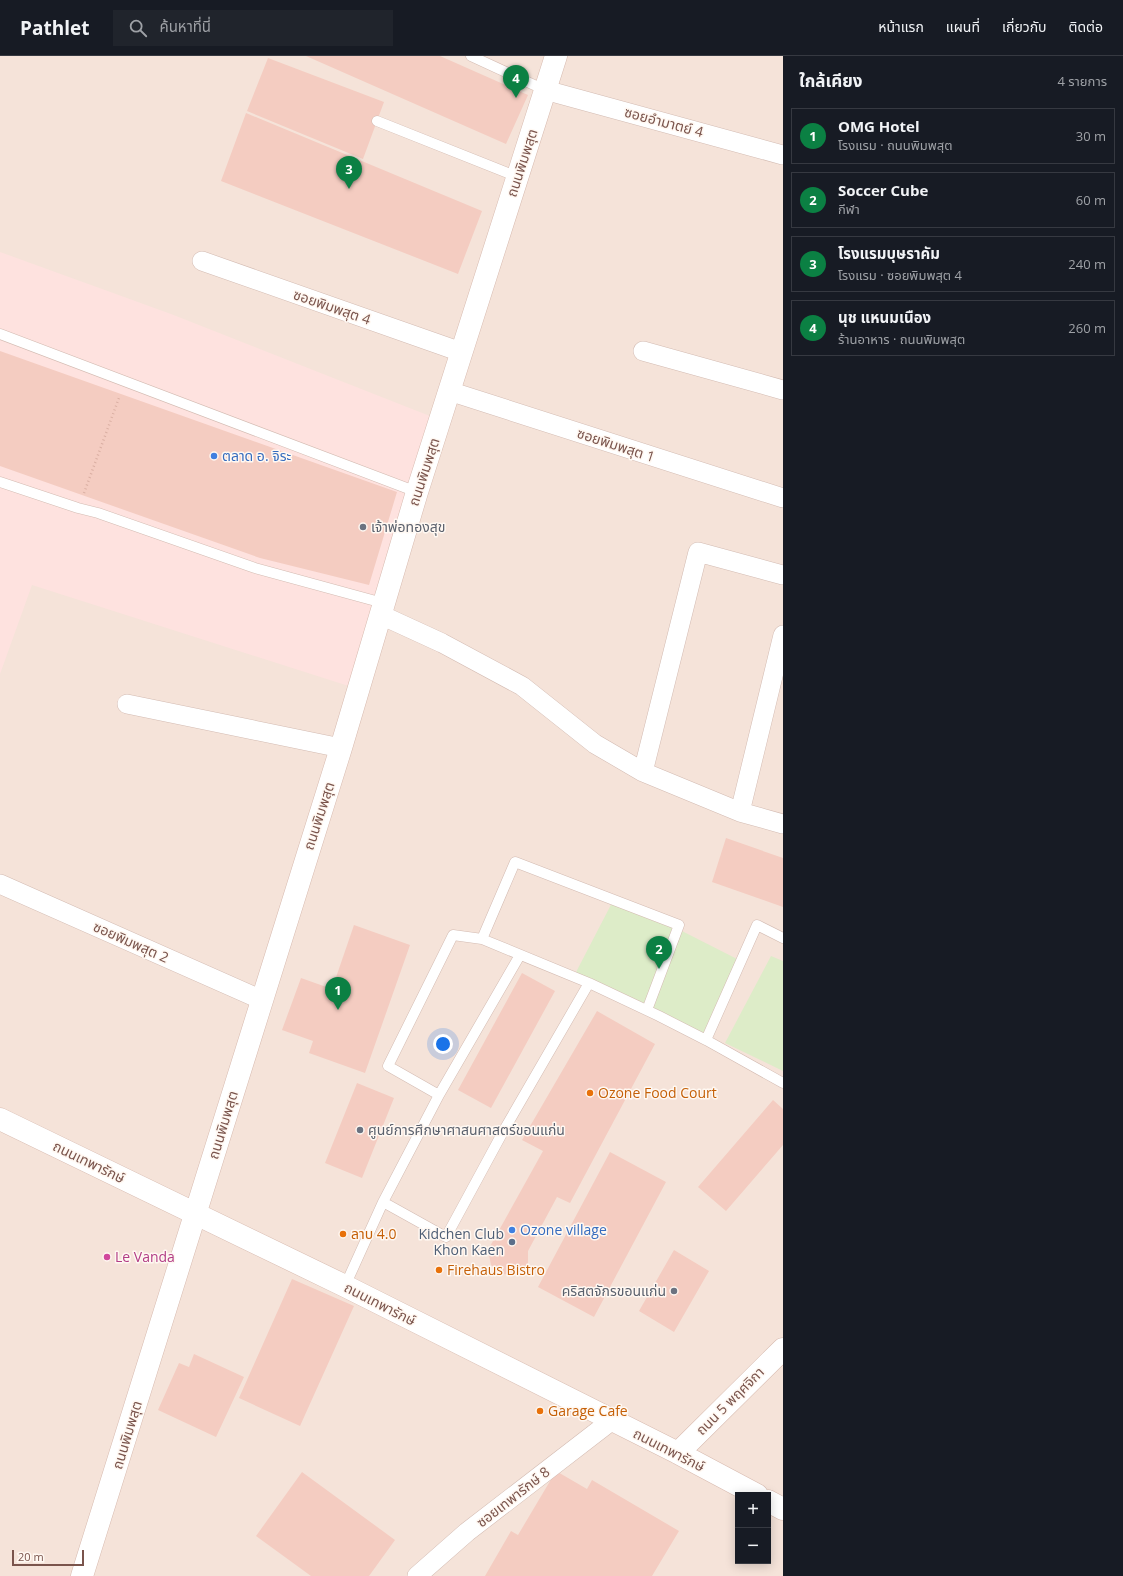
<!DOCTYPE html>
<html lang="th">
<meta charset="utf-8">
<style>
body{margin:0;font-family:"Open Sans","Noto Sans Thai",sans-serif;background:#20242c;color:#f1f3f6}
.controls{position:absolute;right:12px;bottom:12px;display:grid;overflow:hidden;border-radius:0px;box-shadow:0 2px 10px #0003}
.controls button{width:36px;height:36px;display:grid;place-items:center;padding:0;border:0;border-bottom:1px solid #363941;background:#171b24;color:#f1f3f6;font:20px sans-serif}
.scale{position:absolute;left:12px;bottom:10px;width:72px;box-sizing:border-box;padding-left:4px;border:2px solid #7a544c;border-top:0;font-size:11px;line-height:14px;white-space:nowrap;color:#7a544c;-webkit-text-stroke:3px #fff8f2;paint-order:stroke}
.you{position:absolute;left:443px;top:988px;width:14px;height:14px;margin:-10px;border:3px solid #fff;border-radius:50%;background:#1a73e8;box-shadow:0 0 0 6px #1a73e833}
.badge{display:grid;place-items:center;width:26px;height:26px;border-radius:50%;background:#0b8043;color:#fff;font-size:13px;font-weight:700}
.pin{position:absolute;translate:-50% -33px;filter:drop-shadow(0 1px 2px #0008)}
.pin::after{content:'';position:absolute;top:21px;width:14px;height:12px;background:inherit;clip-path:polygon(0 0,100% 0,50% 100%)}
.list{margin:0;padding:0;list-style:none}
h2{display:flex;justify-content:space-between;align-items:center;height:52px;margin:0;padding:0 16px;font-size:17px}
h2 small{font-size:13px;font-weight:400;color:#9ea1a6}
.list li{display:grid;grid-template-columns:26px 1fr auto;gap:12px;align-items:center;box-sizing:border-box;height:56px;margin:0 8px 8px;padding:0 8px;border:1px solid #363941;border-radius:0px}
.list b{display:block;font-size:15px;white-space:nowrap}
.list p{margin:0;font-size:13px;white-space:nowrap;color:#9ea1a6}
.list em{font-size:13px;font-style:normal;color:#9ea1a6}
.icon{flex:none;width:22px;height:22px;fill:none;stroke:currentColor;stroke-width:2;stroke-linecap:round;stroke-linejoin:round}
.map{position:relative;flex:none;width:783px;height:1520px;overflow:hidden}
header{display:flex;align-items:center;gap:24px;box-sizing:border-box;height:56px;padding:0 20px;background:#171b24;border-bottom:1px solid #363941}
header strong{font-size:19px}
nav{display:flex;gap:22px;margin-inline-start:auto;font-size:14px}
.search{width:280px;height:36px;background:#20242c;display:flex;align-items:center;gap:10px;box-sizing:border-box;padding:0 14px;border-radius:0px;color:#9ea1a6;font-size:15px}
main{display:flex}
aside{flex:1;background:#171b24}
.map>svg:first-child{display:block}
.residential{fill:#f5e3d9;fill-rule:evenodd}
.commercial{fill:#fee2df}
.green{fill:#ddecc8}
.building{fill:#f4ccc1}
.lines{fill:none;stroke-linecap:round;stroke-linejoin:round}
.lane-casing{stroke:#d3bbb2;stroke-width:11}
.street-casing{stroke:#d3bbb2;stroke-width:20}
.secondary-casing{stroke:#d7baaf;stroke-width:23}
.path{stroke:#daafa3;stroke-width:2.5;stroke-dasharray:1 3;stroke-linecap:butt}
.lane{stroke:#fff;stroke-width:10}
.street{stroke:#fff;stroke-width:19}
.secondary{stroke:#fff;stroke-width:22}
.shop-dot{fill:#3f7fe0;stroke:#fff8f2;stroke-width:1.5}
.worship-dot{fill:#6b7280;stroke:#fff8f2;stroke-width:1.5}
.food-dot{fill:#e8710a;stroke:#fff8f2;stroke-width:1.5}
.service-dot{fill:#5c6f8a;stroke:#fff8f2;stroke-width:1.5}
.hotel-dot{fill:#d1479c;stroke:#fff8f2;stroke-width:1.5}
.labels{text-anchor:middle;stroke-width:3;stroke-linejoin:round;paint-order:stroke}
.street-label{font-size:14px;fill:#7a544c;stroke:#fff8f2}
.shop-label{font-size:14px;fill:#366cbe;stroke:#fff8f2;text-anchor:start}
.worship-label{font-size:14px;fill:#5b616d;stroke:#fff8f2;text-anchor:start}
.food-label{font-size:14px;fill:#c56008;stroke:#fff8f2;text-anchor:start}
.service-label{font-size:14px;fill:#4e5e75;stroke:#fff8f2;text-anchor:end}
.hotel-label{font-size:14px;fill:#b23c85;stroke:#fff8f2;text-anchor:start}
</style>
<header>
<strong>Pathlet</strong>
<div class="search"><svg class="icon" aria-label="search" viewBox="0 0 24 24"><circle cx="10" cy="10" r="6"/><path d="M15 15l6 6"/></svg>ค้นหาที่นี่</div>
<nav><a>หน้าแรก</a><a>แผนที่</a><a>เกี่ยวกับ</a><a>ติดต่อ</a></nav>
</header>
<main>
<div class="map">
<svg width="783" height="1520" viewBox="0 0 783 1520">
<rect width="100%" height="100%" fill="#fdf3eb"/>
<path class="residential" d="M0,0H783V1520H0ZM738,1439H768V1505H738Z"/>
<path class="commercial" d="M0,196L171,258L440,364L358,633L32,529L0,618Z"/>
<path class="green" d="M615,841L743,906L703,983L574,920Z
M771,900L783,905V1015L725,987Z"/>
<path class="building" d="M306,0H440L528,39L506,88Z
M268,2L384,46L363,103L247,55Z
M246,57L482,155L458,218L221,125Z
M0,295L397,436L369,529L260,502L0,410Z
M726,782L783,802V851L712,826Z
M354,869L410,889L365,1017L309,997L313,985L282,974L301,922L332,933Z
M522,917L555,935L491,1052L458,1034Z
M597,955L655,988L570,1147L557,1141L528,1195V1208L516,1219L502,1218L491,1209L488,1194L543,1095L522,1084Z
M357,1027L394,1042L362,1122L325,1107Z
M773,1044L783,1053V1089L726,1155L698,1131Z
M610,1096L666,1126L594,1261L538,1231Z
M674,1194L709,1215L674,1276L639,1255Z
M292,1223L354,1250L300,1370L239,1342Z
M194,1298L244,1321L216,1381L158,1354L179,1307L189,1311Z
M556,1415L587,1433L592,1424L679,1475L652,1520H485L511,1475L518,1479Z
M302,1416L395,1484L369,1520H311L256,1480Z"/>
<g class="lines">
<defs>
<path id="lane" d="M471,0L545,34
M377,65L518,121
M0,278L417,436
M0,426L78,452L98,457L255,512L383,547
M482,883L515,806L679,869L647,954
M706,984L783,1027
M439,1039L388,1010L453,879L482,883L589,927L659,960L706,984L757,869L783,882
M383,1146L446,1181L504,1074L589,927
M345,1230L383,1146L439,1039L520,899"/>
<path id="street" d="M545,34L783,99
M202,205L461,296
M643,295L783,334
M449,335L783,442
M381,559L442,587L522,630L595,688L643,716L740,756L783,768
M127,648L341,692
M643,716L698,496L783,519
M740,756L783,579
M0,828L262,944
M417,1520L467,1476L611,1365"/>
<path id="secondary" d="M0,1063L345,1230L678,1397L757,1439
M678,1397L783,1293
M768,1445L783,1453
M82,1520L341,692L417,436L556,0"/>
</defs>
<use href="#lane" class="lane-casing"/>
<use href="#street" class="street-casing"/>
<use href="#secondary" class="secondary-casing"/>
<path class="path" d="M84,437L119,342"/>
<use href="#lane" class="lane"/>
<use href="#street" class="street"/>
<use href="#secondary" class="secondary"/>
</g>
<g class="shop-dot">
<circle cx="214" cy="400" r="4"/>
<circle cx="512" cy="1174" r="4"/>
</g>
<g class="worship-dot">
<circle cx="363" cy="471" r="4"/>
<circle cx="360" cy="1074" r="4"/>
<circle cx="674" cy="1235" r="4"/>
</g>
<g class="food-dot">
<circle cx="590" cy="1037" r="4"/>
<circle cx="343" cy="1178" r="4"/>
<circle cx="439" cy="1214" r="4"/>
<circle cx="540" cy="1355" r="4"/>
</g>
<circle class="service-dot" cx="512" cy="1186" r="4"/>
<circle class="hotel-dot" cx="107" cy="1201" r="4"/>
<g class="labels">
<g class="street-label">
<text transform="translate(664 66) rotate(15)" y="5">ซอยอำมาตย์ 4</text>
<text transform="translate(522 107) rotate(-72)" y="5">ถนนพิมพสุต</text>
<text transform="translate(332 251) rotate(19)" y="5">ซอยพิมพสุต 4</text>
<text transform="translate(616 389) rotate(18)" y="5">ซอยพิมพสุต 1</text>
<text transform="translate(424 416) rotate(-72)" y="5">ถนนพิมพสุต</text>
<text transform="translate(319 760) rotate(-72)" y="5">ถนนพิมพสุต</text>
<text transform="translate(131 886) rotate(24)" y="5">ซอยพิมพสุต 2</text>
<text transform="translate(223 1069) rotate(-73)" y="5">ถนนพิมพสุต</text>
<text transform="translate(89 1106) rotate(26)" y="5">ถนนเทพารักษ์</text>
<text transform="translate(380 1248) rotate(27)" y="5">ถนนเทพารักษ์</text>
<text transform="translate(730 1345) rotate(-45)" y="5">ถนน 5 พฤศจิกา</text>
<text transform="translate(127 1379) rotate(-73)" y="5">ถนนพิมพสุต</text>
<text transform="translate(669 1394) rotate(27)" y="5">ถนนเทพารักษ์</text>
<text transform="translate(513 1441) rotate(-38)" y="5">ซอยเทพารักษ์ 8</text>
</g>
<g class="shop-label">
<text x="222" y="405">ตลาด อ. จิระ</text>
<text x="520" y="1179">Ozone village</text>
</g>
<g class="worship-label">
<text x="371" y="476">เจ้าพ่อทองสุข</text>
<text x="368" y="1079">ศูนย์การศึกษาศาสนศาสตร์ขอนแก่น</text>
<text x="666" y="1240" text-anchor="end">คริสตจักรขอนแก่น</text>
</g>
<g class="food-label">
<text x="598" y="1042">Ozone Food Court</text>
<text x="351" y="1183">ลาบ 4.0</text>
<text x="447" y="1219">Firehaus Bistro</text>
<text x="548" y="1360">Garage Cafe</text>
</g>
<g class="service-label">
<text x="504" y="1183">Kidchen Club<tspan x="504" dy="16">Khon Kaen</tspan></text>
</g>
<g class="hotel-label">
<text x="115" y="1206">Le Vanda</text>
</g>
</g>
</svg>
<div class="controls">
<button>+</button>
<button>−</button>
</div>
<div class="scale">20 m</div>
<div class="you"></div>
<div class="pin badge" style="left:338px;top:954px">1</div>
<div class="pin badge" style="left:659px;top:913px">2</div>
<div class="pin badge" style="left:349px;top:133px">3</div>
<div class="pin badge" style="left:516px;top:42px">4</div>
</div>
<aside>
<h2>ใกล้เคียง<small>4 รายการ</small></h2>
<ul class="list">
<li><span class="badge">1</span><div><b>OMG Hotel</b><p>โรงแรม · ถนนพิมพสุต</p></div><em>30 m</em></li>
<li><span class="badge">2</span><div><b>Soccer Cube</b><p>กีฬา</p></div><em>60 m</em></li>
<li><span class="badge">3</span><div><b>โรงแรมบุษราคัม</b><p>โรงแรม · ซอยพิมพสุต 4</p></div><em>240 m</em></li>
<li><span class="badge">4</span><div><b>นุช แหนมเนือง</b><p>ร้านอาหาร · ถนนพิมพสุต</p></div><em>260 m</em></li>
</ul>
</aside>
</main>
